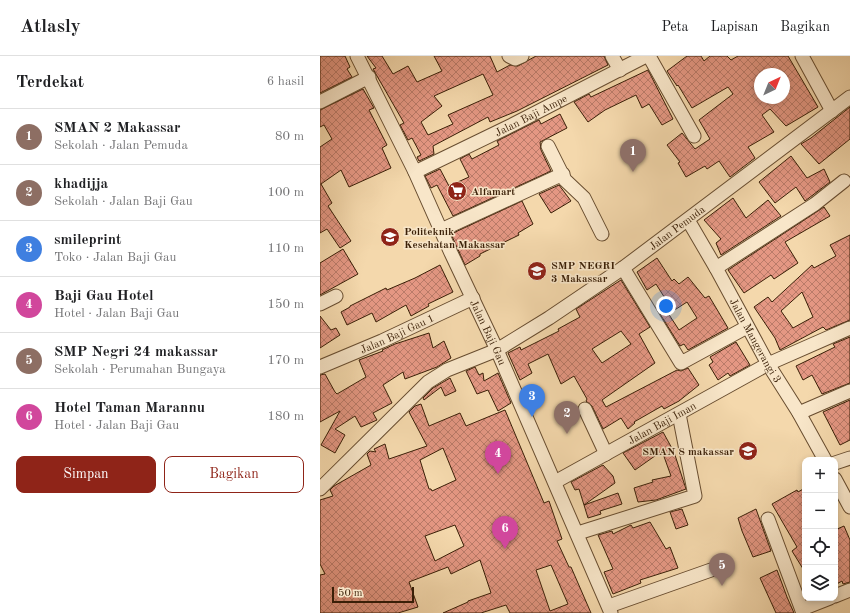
<!DOCTYPE html>
<html lang="id">
<meta charset="utf-8">
<style>
body{margin:0;font-family:"Old Standard TT",serif;background:#f6f6f6;color:#202124}
.controls{position:absolute;right:12px;bottom:12px;display:grid;overflow:hidden;border-radius:8px;box-shadow:0 2px 6px #0003}
.controls button{width:36px;height:36px;display:grid;place-items:center;padding:0;border:0;border-bottom:1px solid #e0e0e0;background:#fff;color:#202124;font:20px sans-serif}
.compass{position:absolute;left:434px;top:12px;width:36px;height:36px;border-radius:50%;background:#fff;box-shadow:0 2px 6px #0003;rotate:43deg}
.scale{position:absolute;left:12px;bottom:10px;width:82px;box-sizing:border-box;padding-left:4px;border:2px solid #3a1f07;border-top:0;font-size:11px;line-height:14px;white-space:nowrap;color:#3a1f07;-webkit-text-stroke:3px #f8e6c9;paint-order:stroke}
.you{position:absolute;left:346px;top:250px;width:14px;height:14px;margin:-10px;border:3px solid #fff;border-radius:50%;background:#1a73e8;box-shadow:0 0 0 6px #1a73e833}
.badge{display:grid;place-items:center;width:26px;height:26px;border-radius:50%;background:#8f2418;color:#fff;font-size:13px;font-weight:700}
.pin{position:absolute;translate:-50% -33px;filter:drop-shadow(0 1px 2px #0008)}
.pin::after{content:'';position:absolute;top:21px;width:14px;height:12px;background:inherit;clip-path:polygon(0 0,100% 0,50% 100%)}
.list{margin:0;padding:0;list-style:none}
h2{display:flex;justify-content:space-between;align-items:center;height:52px;margin:0;padding:0 16px;font-size:17px}
h2 small{font-size:13px;font-weight:400;color:#757577}
.list li{display:grid;grid-template-columns:26px 1fr auto;gap:12px;align-items:center;box-sizing:border-box;height:56px;padding:0 16px;border-top:1px solid #e0e0e0}
.list b{display:block;font-size:15px;white-space:nowrap}
.list p{margin:0;font-size:13px;white-space:nowrap;color:#757577}
.list em{font-size:13px;font-style:normal;color:#757577}
.actions{display:flex;gap:8px;padding:12px 16px}
.actions a{flex:1;padding:9px 0;border:1px solid #8f2418;border-radius:8px;text-align:center;font-size:14px;color:#8f2418}
.actions .main{background:#8f2418;color:#fff}
.icon{flex:none;width:22px;height:22px;fill:none;stroke:currentColor;stroke-width:2;stroke-linecap:round;stroke-linejoin:round}
.map{position:relative;flex:none;width:530px;height:557px;overflow:hidden}
header{display:flex;align-items:center;gap:24px;box-sizing:border-box;height:56px;padding:0 20px;background:#fff;border-bottom:1px solid #e0e0e0}
header strong{font-size:19px}
nav{display:flex;gap:22px;margin-inline-start:auto;font-size:14px}
main{display:flex}
aside{flex:1;background:#fff}
.map>svg:first-child{display:block}
.building{fill:url(#building-cross-hatch);stroke:#3a1f07;fill-rule:evenodd}
.lines{fill:none;stroke-linecap:round;stroke-linejoin:round}
.minor-casing{stroke:#684d30;stroke-width:15}
.minor{stroke:#f8e6c9;stroke-width:13}
.labels{text-anchor:middle;stroke-width:3;stroke-linejoin:round;paint-order:stroke}
.street-label{font-size:11px;fill:#3a1f07;stroke:#f8e6c9}
.poi-label{font-size:11px;font-weight:bold;fill:#3a1f07;stroke:#f8e6c9;text-anchor:start}
</style>
<header>
<strong>Atlasly</strong>
<nav><a>Peta</a><a>Lapisan</a><a>Bagikan</a></nav>
</header>
<main>
<aside>
<h2>Terdekat<small>6 hasil</small></h2>
<ul class="list">
<li><span class="badge" style="background:#8d6e63">1</span><div><b>SMAN 2 Makassar</b><p>Sekolah · Jalan Pemuda</p></div><em>80 m</em></li>
<li><span class="badge" style="background:#8d6e63">2</span><div><b>khadijja</b><p>Sekolah · Jalan Baji Gau</p></div><em>100 m</em></li>
<li><span class="badge" style="background:#3f7fe0">3</span><div><b>smileprint</b><p>Toko · Jalan Baji Gau</p></div><em>110 m</em></li>
<li><span class="badge" style="background:#d1479c">4</span><div><b>Baji Gau Hotel</b><p>Hotel · Jalan Baji Gau</p></div><em>150 m</em></li>
<li><span class="badge" style="background:#8d6e63">5</span><div><b>SMP Negri 24 makassar</b><p>Sekolah · Perumahan Bungaya</p></div><em>170 m</em></li>
<li><span class="badge" style="background:#d1479c">6</span><div><b>Hotel Taman Marannu</b><p>Hotel · Jalan Baji Gau</p></div><em>180 m</em></li>
</ul>
<div class="actions"><a class="main">Simpan</a><a>Bagikan</a></div>
</aside>
<div class="map">
<svg width="530" height="557" viewBox="0 0 530 557">
<defs>
<pattern id="building-cross-hatch" width="8" height="8" patternUnits="userSpaceOnUse"><rect width="8" height="8" fill="#e49783"/><path d="M0 0l8 8M0 8l8-8" fill="none" stroke="#ba7b69"/></pattern>
</defs>
<rect width="100%" height="100%" fill="#f4d8ac"/>
<filter id="stains"><feTurbulence type="fractalNoise" baseFrequency=".005" numOctaves="4"/><feColorMatrix values="0 0 0 0 .2 0 0 0 0 .09 0 0 0 0 .02 0 0 0 .5 -.17"/></filter>
<radialGradient id="worn" r=".72"><stop offset=".6" stop-color="#630" stop-opacity="0"/><stop offset="1" stop-color="#630" stop-opacity=".3"/></radialGradient>
<path class="building" d="M0,0H25L30,11L27,13L32,21L0,37Z
M47,0H62L73,18L88,10L97,26L122,15L114,0H170L177,16L190,9L198,10L216,0H284L288,9L197,55L170,66L168,61L113,90L114,98L99,105L97,101L101,99L92,82L88,84L80,69L84,67L53,13L56,12ZM163,18L173,39L128,59L133,68L108,79L101,66L122,50L114,40Z
M367,0H381L384,5L390,0H407L411,4L418,0H468L498,51L466,70L450,53L442,59L454,76L428,91L435,102L410,121L399,105L387,113L385,110L366,121L358,107L360,106L347,89L362,77L375,93L390,83L379,64L413,38L408,31L372,52L358,29L357,30L347,15ZM440,18H464V42H440Z
M328,14L353,63L342,69L329,48L322,52L316,39L285,54L268,66L254,46L269,38L271,41Z
M43,33L54,52L49,54L67,89L62,92L71,112L29,131L21,114L1,128L12,147L8,150L31,185L20,192L7,173L0,177V91L12,83L4,69L0,71V54Z
M530,51V83L499,108L481,88L491,82Z
M240,58L247,72L220,86L221,94L231,115L133,160L117,129L111,132L105,120L120,113L129,130L149,121L140,103L149,98L152,103L179,89L177,85L219,64L221,68Z
M471,100L487,122L504,113L510,126L485,145L476,131L455,147L439,126Z
M239,129L251,145L231,157L219,138Z
M413,142L426,162L448,144L461,160L401,199L396,187L401,183L384,164Z
M202,145L213,168L198,177L199,179L160,198V200L145,209L131,178Z
M504,151L510,160L465,186L478,207L454,223L451,219L424,237L408,214Z
M530,179V264L506,274L503,271L460,294L455,282L434,251L448,241L452,246L492,209L494,212L516,200L510,189ZM482,236L493,261L473,272L461,255Z
M23,193L38,218L0,239V207Z
M337,202L352,225L354,223L359,228L368,221L385,242L389,240L408,272L368,294L364,288L360,290L340,258L346,254L359,274L377,262L367,246L353,255L336,228L327,234L317,216Z
M120,209L133,236L108,248L109,250L91,260L86,249L56,266L52,257L27,269L21,256L30,251V250L66,232L67,234L95,222Z
M301,224L330,271L319,278L335,307L282,344L286,351L357,314L361,315L368,312L379,329L359,345L344,353L342,350L314,366L315,367L308,373L301,362L283,373L272,350L266,345L267,343L254,320L241,328L228,298L208,308L212,317L200,324L188,297L200,291L201,294L239,275L238,273L260,261L256,253ZM301,275L311,288L282,307L272,293Z
M0,260L11,274L16,272L20,279L0,292Z
M109,277L113,292L124,285L131,302L117,311L85,323L83,316L63,329L72,347L53,357L57,364L41,371L35,360L15,373L25,379L15,397L1,389L20,355L0,366V319L5,318L15,336L17,338L46,321L39,304L63,295L62,294L75,288Z
M530,281V327L502,338L492,319L483,324L476,310L515,291L513,288Z
M416,286L430,309L410,320L408,317L398,324L389,309L393,306L390,301Z
M155,311L159,319L163,317L164,325L178,317L191,347L178,355L168,334L157,338L146,315Z
M130,322L136,335L125,340L121,331L104,344L103,342L113,332Z
M530,344V384L520,389L503,356Z
M101,348L109,370L140,357L146,370L185,354L224,447L229,445L242,483L237,485L249,511H251L271,557H190L186,549L161,557H123L148,546V545L171,537L160,504L131,518L128,511L89,526L98,551L78,557H0V519L5,518L0,508V444L13,440L10,434L14,430L51,409L47,398L50,395L56,396L54,393L65,388L69,403L107,390L89,356L95,350ZM123,392L136,424L112,435L111,433H109L100,404ZM135,469L144,490L115,505L105,480ZM231,509L248,548L230,555L216,514Z
M343,376L354,396L366,433L336,444L318,446L314,432L333,426L332,424L351,420L342,395L315,414L303,397Z
M283,409L293,420L295,427L264,449L259,433L255,434L251,426Z
M485,432V516L472,495L477,491L452,448L477,434L478,436Z
M298,437L302,448L280,455L281,458L268,462L264,449Z
M362,453L368,469L356,473L350,456Z
M436,453L451,495L433,501L422,475L418,462Z
M330,466L346,493L350,491L358,512L320,524L321,527L293,538L284,516L293,513L278,479L292,475L293,478L311,469L313,472Z
M524,470L530,484V526L523,528L522,525L515,529V474Z
M457,514L467,541L474,557H456L440,522Z"/>
<g class="lines">
<defs>
<g id="minor">
<path id="s1" d="M37,0L95,116L131,197L177,294L291,557"/>
<path d="M189,0L195,3L202,0"/>
<path d="M292,0L300,14"/>
<path d="M329,0L374,80"/>
<path d="M482,0L512,55"/>
<path d="M0,46L49,21"/>
<path d="M228,90L245,124L264,142L282,178"/>
<path id="s2" d="M95,116L192,69L326,0"/>
<path id="s3" d="M368,164L396,212L448,308L479,357L505,404"/>
<path d="M121,174L243,118"/>
<path d="M303,212L361,307L427,271"/>
<path d="M396,212L495,148L524,125"/>
<path d="M0,248L16,240"/>
<path id="s4" d="M0,311L62,285L153,242"/>
<path d="M265,353L286,398"/>
<path d="M479,357L530,335"/>
<path d="M515,407L530,402"/>
<path d="M515,423L530,451"/>
<path id="s5" d="M235,426L448,308L530,272"/>
<path id="s6" d="M0,433L108,326L127,314L177,294L229,262L303,212L530,41"/>
<path d="M448,463L483,557"/>
<path d="M258,477L375,440L359,358"/>
<path d="M515,540L530,534"/>
<path d="M289,550L391,514"/>
<path d="M482,553L510,542"/>
</g>
</defs>
<use href="#minor" class="minor-casing"/>
<use href="#minor" class="minor"/>
</g>
<defs>
<symbol id="supermarket-disc" viewBox="-11 -11 22 22"><circle r="9.5" fill="#8f2418" stroke="#f8e6c9"/><path d="M-6-5.5h2.5l.6 2H6L4.5 2H-2.5L-4.4-4H-6ZM-1.5 3.2a1.3 1.3 0 1 0 .1 0ZM3 3.2a1.3 1.3 0 1 0 .1 0Z" fill="#fff"/></symbol>
<symbol id="university-disc" viewBox="-11 -11 22 22"><circle r="9.5" fill="#8f2418" stroke="#f8e6c9"/><path d="M0-5L7-2L0 1L-7-2ZM-4 1L0 2.5L4 1V4Q0 6-4 4Z" fill="#fff"/></symbol>
<symbol id="school-disc" viewBox="-11 -11 22 22"><circle r="9.5" fill="#8f2418" stroke="#f8e6c9"/><path d="M0-5L7-2L0 1L-7-2ZM-4 1L0 2.5L4 1V4Q0 6-4 4Z" fill="#fff"/></symbol>
</defs>
<g fill-rule="evenodd">
<use href="#supermarket-disc" x="126" y="124" width="22" height="22"/>
<use href="#university-disc" x="59" y="170" width="22" height="22"/>
<use href="#school-disc" x="206" y="204" width="22" height="22"/>
<use href="#school-disc" x="417" y="384" width="22" height="22"/>
</g>
<g class="labels">
<g class="street-label">
<text dy="4" stroke="none"><textPath href="#s2" startOffset="129">Jalan Baji Ampe</textPath></text>
<text dy="4" stroke="none"><textPath href="#s6" startOffset="446">Jalan Pemuda</textPath></text>
<text dy="4" stroke="none"><textPath href="#s1" startOffset="306">Jalan Baji Gau</textPath></text>
<text dy="4" stroke="none"><textPath href="#s4" startOffset="84">Jalan Baji Gau 1</textPath></text>
<text dy="4" stroke="none"><textPath href="#s3" startOffset="138">Jalan Mangerangi 3</textPath></text>
<text dy="4" stroke="none"><textPath href="#s5" startOffset="122">Jalan Baji Iman</textPath></text>
</g>
<g class="poi-label">
<text x="151" y="139">Alfamart</text>
<text x="84" y="179">Politeknik<tspan x="84" dy="13">Kesehatan Makassar</tspan></text>
<text x="231" y="213">SMP NEGRI<tspan x="231" dy="13">3 Makassar</tspan></text>
<text x="414" y="399" text-anchor="end">SMAN 8 makassar</text>
</g>
</g>
<rect width="100%" height="100%" filter="url(#stains)"/>
<rect width="100%" height="100%" fill="url(#worn)"/>
</svg>
<div class="controls">
<button>+</button>
<button>−</button>
<button><svg class="icon" aria-label="locate" viewBox="0 0 24 24"><circle cx="12" cy="12" r="6"/><path d="M12 2v4M12 18v4M2 12h4M18 12h4"/></svg></button>
<button><svg class="icon" aria-label="layers" viewBox="0 0 24 24"><path d="M12 4l9 5-9 5-9-5zM3 14l9 5 9-5"/></svg></button>
</div>
<svg class="compass" viewBox="-18 -18 36 36"><path d="M0-13l5 13h-10z" fill="#e53935"/><path d="M0 13l5-13h-10z" fill="#757577"/></svg>
<div class="scale">50 m</div>
<div class="you"></div>
<div class="pin badge" style="left:313px;top:116px;background:#8d6e63">1</div>
<div class="pin badge" style="left:247px;top:378px;background:#8d6e63">2</div>
<div class="pin badge" style="left:212px;top:361px;background:#3f7fe0">3</div>
<div class="pin badge" style="left:178px;top:418px;background:#d1479c">4</div>
<div class="pin badge" style="left:402px;top:530px;background:#8d6e63">5</div>
<div class="pin badge" style="left:185px;top:493px;background:#d1479c">6</div>
</div>
</main>
